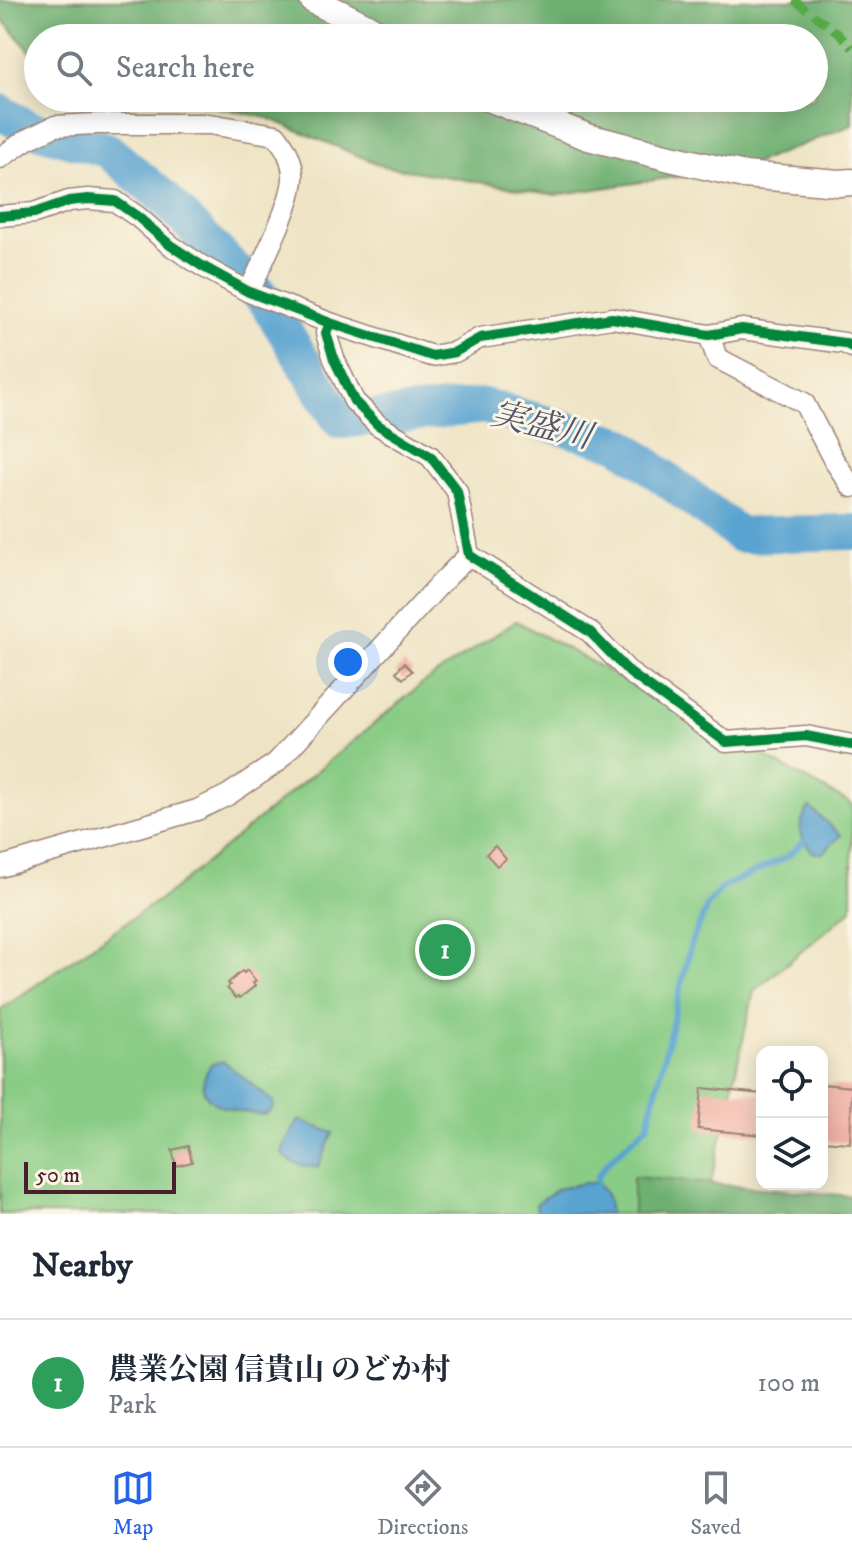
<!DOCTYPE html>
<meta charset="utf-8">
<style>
body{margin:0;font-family:"IM FELL DW Pica","Noto Serif JP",serif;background:#f6f6f7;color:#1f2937}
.controls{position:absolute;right:24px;bottom:24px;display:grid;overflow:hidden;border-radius:16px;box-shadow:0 4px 20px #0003}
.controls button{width:72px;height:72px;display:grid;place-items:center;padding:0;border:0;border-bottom:2px solid #e0e1e3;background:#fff;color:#1f2937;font:40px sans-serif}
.scale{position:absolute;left:24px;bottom:20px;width:152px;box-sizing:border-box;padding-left:8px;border:4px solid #4a1f2b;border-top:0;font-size:22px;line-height:28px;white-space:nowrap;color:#4a1f2b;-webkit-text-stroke:6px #fcf5e5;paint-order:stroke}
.you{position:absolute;left:348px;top:662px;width:28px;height:28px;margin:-20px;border:6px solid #fff;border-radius:50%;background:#1a73e8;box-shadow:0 0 0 12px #1a73e833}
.badge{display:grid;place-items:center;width:52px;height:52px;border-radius:50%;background:#2563eb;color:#fff;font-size:26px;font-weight:700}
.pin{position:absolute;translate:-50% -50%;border:4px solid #fff;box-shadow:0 2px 8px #0006}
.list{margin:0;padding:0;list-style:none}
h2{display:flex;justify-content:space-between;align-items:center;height:104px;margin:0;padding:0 32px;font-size:34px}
h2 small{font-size:26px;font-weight:400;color:#747a83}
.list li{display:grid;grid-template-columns:52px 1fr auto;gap:24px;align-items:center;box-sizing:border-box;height:128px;padding:0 32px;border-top:2px solid #e0e1e3}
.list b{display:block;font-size:30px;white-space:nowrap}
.list p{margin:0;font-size:26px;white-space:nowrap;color:#747a83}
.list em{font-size:26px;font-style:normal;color:#747a83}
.icon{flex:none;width:44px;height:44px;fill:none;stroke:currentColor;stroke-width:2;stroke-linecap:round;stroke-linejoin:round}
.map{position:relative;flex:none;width:852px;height:1214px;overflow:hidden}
.search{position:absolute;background:#fff;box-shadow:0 4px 20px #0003;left:24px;right:24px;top:24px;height:88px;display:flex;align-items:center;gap:20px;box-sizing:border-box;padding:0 28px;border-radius:44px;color:#747a83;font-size:30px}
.sheet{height:232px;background:#fff}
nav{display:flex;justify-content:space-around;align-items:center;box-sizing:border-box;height:112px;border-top:2px solid #e0e1e3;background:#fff;font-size:22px;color:#747a83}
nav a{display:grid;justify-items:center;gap:4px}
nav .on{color:#2563eb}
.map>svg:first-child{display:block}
.green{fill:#89cc85;stroke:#6a7658;stroke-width:2}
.forest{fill:#6eb072;stroke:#5c684e;stroke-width:2}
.water{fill:#58a3d0;stroke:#51617e;stroke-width:2}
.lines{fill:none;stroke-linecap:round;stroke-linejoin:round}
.stream{stroke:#58a3d0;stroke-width:6}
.river{stroke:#58a3d0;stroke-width:36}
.building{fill:#f0a79c}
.minor-casing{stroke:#9c8278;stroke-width:23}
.tertiary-casing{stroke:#9c8278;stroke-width:29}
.minor{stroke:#fff;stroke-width:20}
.tertiary{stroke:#fff;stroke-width:26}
.quiet{stroke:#57aa44;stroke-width:8;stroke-dasharray:16 8;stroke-linecap:butt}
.cycleway-casing{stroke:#fcf5e5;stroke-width:15}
.cycleway{stroke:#00873e;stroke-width:10}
.labels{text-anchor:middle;stroke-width:6;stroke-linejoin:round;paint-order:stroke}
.water-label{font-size:34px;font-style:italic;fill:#50546d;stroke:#fcf5e5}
</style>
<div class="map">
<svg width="852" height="1214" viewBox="0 0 852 1214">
<rect width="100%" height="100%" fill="#fcf5e5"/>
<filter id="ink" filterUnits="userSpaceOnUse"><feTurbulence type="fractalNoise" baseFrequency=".0125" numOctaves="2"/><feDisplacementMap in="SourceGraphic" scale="16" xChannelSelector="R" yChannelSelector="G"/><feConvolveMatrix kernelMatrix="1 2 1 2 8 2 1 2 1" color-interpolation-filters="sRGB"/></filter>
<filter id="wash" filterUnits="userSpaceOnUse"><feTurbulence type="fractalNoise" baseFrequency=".006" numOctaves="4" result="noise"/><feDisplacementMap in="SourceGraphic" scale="32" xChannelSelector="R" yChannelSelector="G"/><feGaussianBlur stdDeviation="1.8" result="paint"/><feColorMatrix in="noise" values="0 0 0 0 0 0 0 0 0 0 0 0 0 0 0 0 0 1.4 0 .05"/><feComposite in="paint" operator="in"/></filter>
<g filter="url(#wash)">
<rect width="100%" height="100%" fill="#eee4c5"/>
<path class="green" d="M516,621L852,804V909L754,991L712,1178L700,1214H0V1010L173,890L423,683Z"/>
<path class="forest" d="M0,0H852V125L748,166L556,195L383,166L268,118L175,98H814V38H38V60L0,17Z
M633,1177L852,1196V1214H633Z"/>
<path class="water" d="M809,807L841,835L823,853H814C798,836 796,827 809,807Z
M223,1061L273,1102L274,1107L265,1115C233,1110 184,1107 211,1064Z
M299,1120L333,1133L318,1167C305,1167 290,1164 282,1153L285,1143Z
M584,1183H597C607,1193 610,1200 609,1214H538L536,1204L557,1189Z"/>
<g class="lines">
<path class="stream" d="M597,1183V1177L607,1163L648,1125L691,944L708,904L723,887L787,857L803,842"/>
<path class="river" d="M0,112L29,128L107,150L164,198L266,301L340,421L484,406L620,444L740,535L852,532"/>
</g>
<g id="blocks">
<path class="building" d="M404,663L412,671L403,679L396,672Z
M495,846L506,859L497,866L486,854Z
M247,970L256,981L253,983L255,986L240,998L238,996L236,998L227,988L230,985L228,983L242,971L244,973Z
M822,1084L852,1087L850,1143L822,1141Z
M702,1088L762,1094V1135L698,1129Z
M188,1146L192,1162L176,1166L172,1150Z"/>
</g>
</g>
<g filter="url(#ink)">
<use href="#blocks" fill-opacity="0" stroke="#9c8278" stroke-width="2"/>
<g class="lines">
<defs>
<path id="minor" d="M0,158L26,140L55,126L96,124H209L276,135C285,147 292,158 293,174C295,200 260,266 249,292
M0,216L34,213L69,201L88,199L115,201L138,217L170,245L202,266L249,292L330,323L432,356L455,352L480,338L612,318L709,335L742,329L844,343L852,347
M330,323L326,333L334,359L354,401L378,425L430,456L457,491L469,555L590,632L630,673L726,742L806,736L852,745
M709,335L717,358L804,403L833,459L852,487
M0,867L197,810L228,795L276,763L441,583L469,555"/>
<path id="tertiary" d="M313,0L367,27L385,38
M488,98L588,137L666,157L744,175L839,183L852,182"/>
</defs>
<use href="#minor" class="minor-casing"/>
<use href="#tertiary" class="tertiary-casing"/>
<use href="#minor" class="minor"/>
<use href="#tertiary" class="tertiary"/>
<path class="quiet" d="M794,0L838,33L852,48"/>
<defs>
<path id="cycleway" d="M0,216L34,213L69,201L88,199L115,201L138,217L170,245L202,266L249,292L330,323L432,356L455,352L480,338L612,318L709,335L742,329L844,343L852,347
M330,323L326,333L334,359L354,401L378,425L430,456L457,491L469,555L590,632L630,673L726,742L806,736L852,745"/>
</defs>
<use href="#cycleway" class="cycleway-casing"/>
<use href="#cycleway" class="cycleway"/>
</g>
</g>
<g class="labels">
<g class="water-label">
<text transform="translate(542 424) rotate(14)" y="12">実盛川</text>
</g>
</g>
</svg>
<div class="controls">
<button><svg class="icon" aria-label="locate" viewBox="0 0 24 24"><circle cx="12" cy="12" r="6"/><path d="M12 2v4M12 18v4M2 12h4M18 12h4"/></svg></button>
<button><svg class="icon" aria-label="layers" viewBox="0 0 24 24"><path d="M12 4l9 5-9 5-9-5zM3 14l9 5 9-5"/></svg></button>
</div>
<div class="scale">50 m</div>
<div class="you"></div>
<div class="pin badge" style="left:445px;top:950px;background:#2e9e5b">1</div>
<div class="search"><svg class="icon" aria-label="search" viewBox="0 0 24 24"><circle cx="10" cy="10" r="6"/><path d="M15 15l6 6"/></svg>Search here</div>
</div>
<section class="sheet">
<h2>Nearby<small></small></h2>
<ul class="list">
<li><span class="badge" style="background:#2e9e5b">1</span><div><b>農業公園 信貴山 のどか村</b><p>Park</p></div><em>100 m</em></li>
</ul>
</section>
<nav>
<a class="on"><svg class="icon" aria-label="map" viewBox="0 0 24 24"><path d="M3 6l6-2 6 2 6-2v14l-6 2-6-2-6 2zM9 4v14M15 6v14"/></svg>Map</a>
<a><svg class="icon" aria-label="directions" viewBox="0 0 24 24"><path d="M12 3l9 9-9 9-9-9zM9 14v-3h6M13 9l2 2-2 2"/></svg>Directions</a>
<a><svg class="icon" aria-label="saved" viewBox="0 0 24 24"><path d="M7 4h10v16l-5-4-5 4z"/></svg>Saved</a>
</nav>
